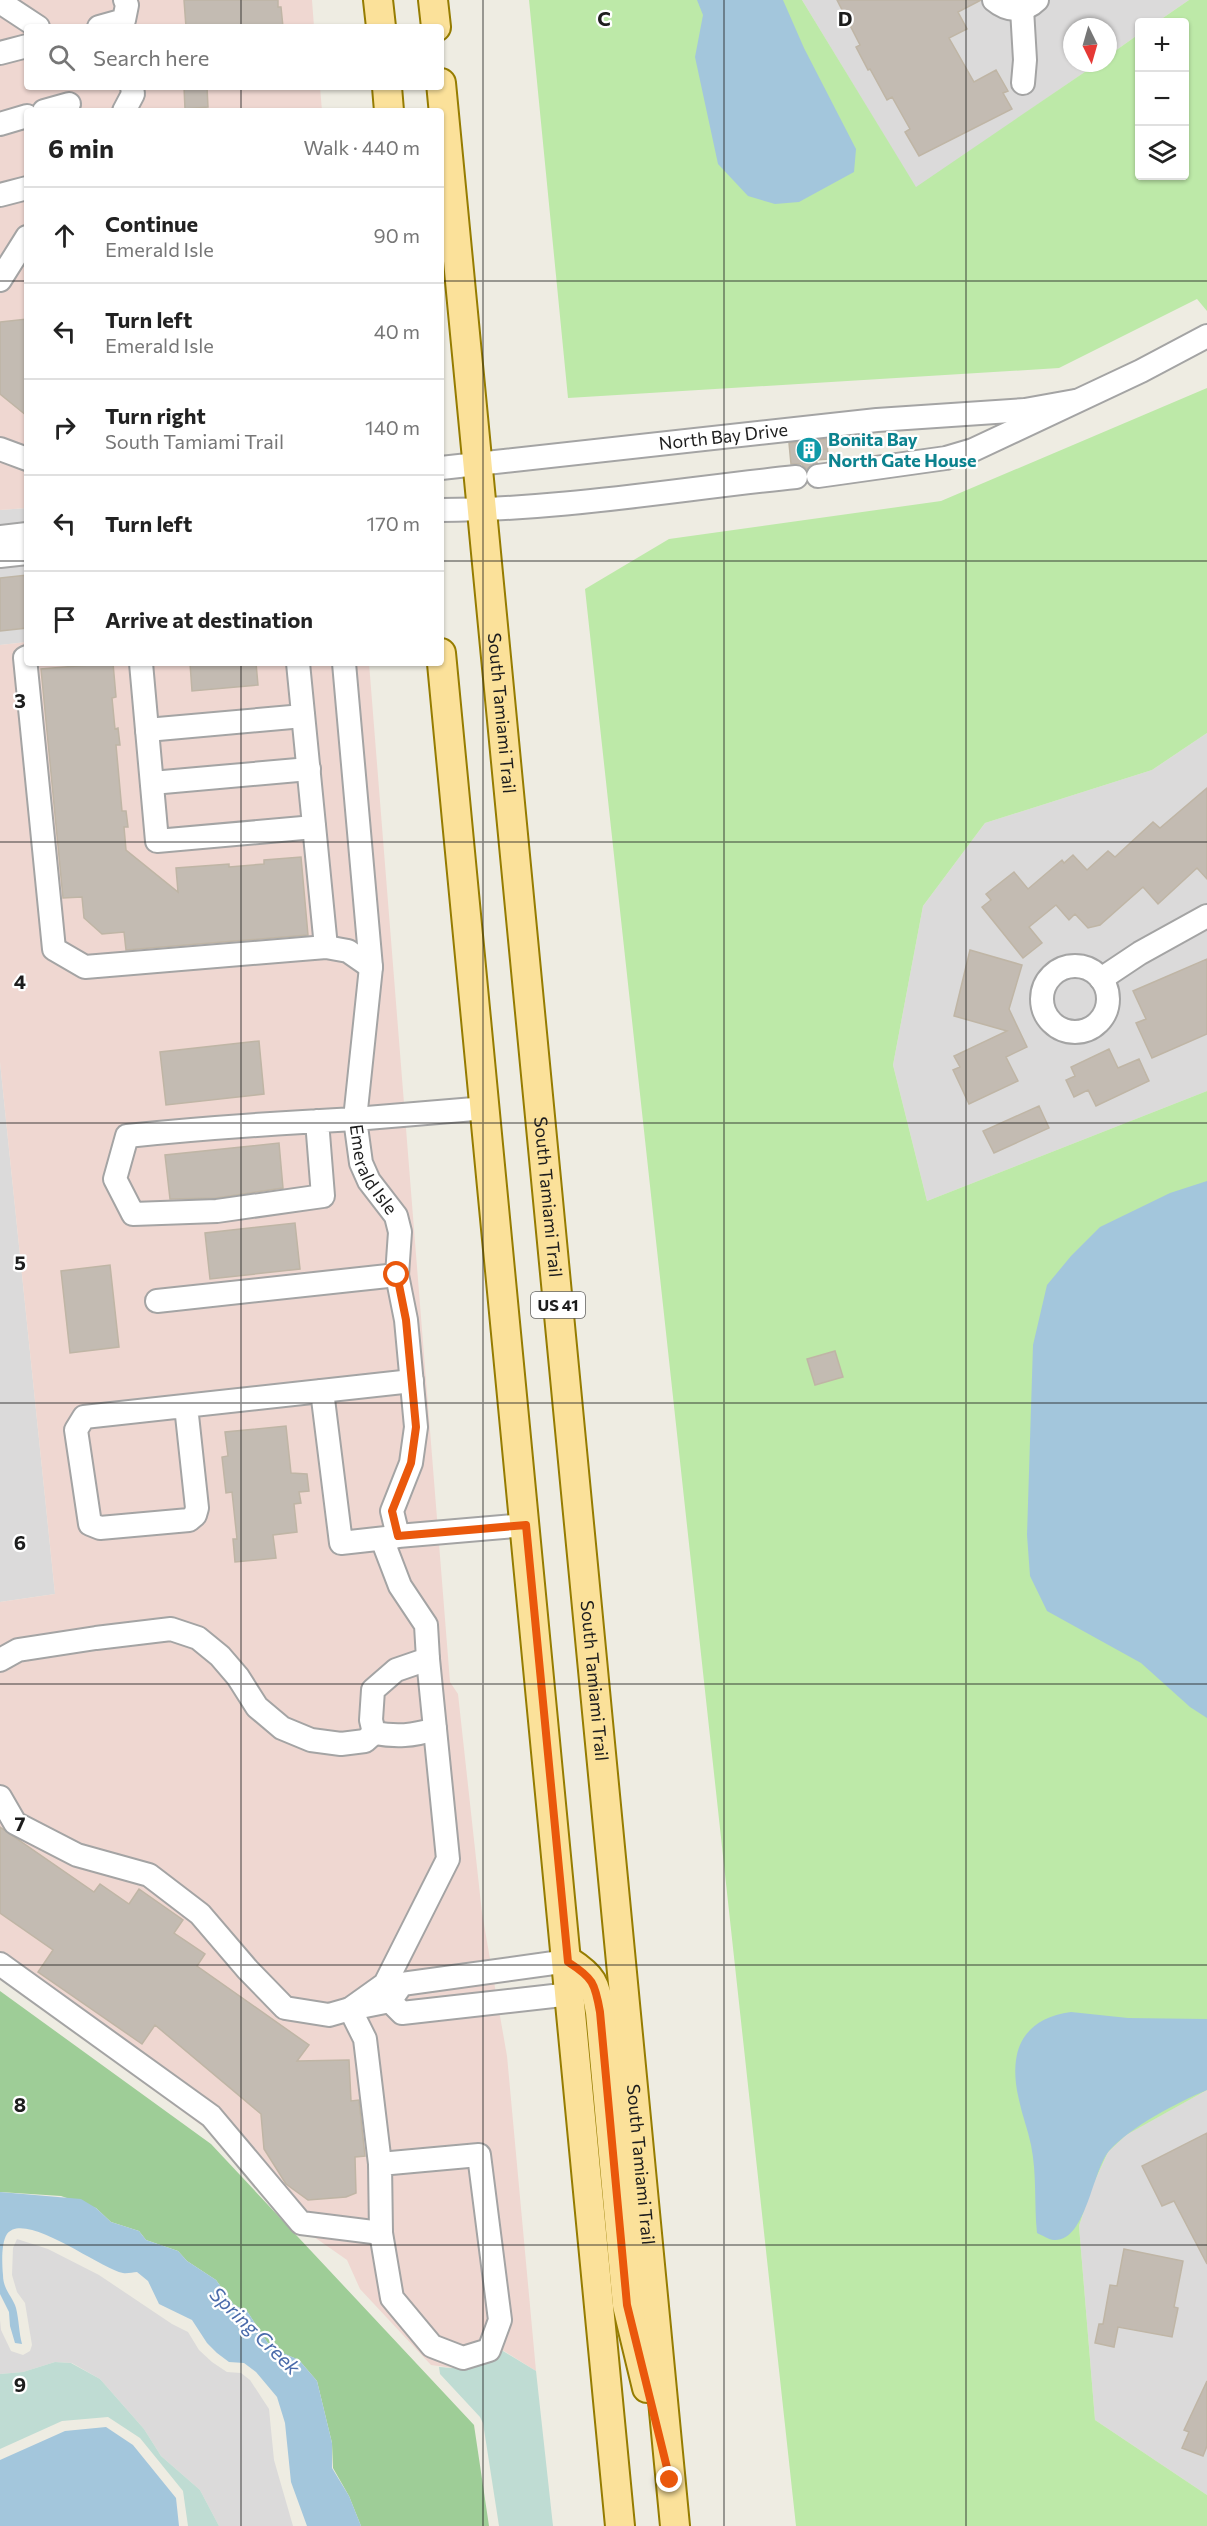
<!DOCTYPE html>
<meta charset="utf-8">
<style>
body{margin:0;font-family:Commissioner,sans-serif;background:#f2f2f2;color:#222}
.controls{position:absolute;right:18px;top:18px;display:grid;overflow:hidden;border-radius:6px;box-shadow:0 2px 4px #0004}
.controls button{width:54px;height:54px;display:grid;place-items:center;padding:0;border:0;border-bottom:2px solid #e0e0e0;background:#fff;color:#222;font:30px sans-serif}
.compass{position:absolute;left:1063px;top:18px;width:54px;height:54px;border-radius:50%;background:#fff;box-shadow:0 2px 4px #0004;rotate:175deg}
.stop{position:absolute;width:18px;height:18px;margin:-14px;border:4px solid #ea580c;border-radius:50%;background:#fff}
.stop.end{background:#ea580c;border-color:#fff;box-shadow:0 2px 6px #0008}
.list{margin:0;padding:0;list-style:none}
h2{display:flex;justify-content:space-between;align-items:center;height:78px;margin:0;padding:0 24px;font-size:26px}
h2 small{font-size:20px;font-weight:400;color:#767676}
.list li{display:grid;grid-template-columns:39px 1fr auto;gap:18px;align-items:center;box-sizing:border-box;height:96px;padding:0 24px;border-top:2px solid #e0e0e0}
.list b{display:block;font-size:22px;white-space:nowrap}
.list p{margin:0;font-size:20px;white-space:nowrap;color:#767676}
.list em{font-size:20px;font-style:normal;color:#767676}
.icon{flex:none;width:33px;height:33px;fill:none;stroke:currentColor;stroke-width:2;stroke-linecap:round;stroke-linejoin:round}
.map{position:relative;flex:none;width:1207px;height:2526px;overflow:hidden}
.search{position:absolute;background:#fff;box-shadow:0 2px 4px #0004;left:24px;top:24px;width:420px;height:66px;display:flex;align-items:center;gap:15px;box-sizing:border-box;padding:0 21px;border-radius:6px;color:#767676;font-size:22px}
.panel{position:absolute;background:#fff;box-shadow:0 2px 4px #0004;left:24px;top:108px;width:420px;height:558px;border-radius:6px}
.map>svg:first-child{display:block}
.residential{fill:#dbdada}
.commercial{fill:#efd7d1}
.grass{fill:#bde9a8}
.forest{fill:#9ecd97}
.wetland{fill:#bfdcd3}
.water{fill:#a3c6dc}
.building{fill:#c3bbb2;stroke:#bfb5a5;stroke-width:1.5}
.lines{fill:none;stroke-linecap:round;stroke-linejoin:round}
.minor-casing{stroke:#a4a4a4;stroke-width:26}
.major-casing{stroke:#957c01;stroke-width:32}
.minor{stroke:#fff;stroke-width:22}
.major{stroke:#fbe19a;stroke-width:28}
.route{stroke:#ea580c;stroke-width:8}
.grid{fill:none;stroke:#1d1d1d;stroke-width:1.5;stroke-opacity:0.55}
.labels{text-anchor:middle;stroke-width:4.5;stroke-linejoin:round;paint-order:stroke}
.shield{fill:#fff;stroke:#616161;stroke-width:1.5}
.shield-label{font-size:16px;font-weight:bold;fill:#1d1d1d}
.street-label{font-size:18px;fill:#1d1d1d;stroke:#fff}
.culture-label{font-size:18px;font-weight:bold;fill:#0d838f;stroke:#fff;text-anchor:start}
.water-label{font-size:20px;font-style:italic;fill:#4a6bab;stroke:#fff}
.grid-label{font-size:20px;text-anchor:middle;font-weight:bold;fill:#1d1d1d;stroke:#fff;stroke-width:4.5;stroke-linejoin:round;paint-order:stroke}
</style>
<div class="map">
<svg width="1207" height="2526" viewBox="0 0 1207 2526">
<rect width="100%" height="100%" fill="#eeece2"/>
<path class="residential" d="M802,0H1189L1157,22H1140L1139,34L1108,56V27H1072V63H1098L916,188Z
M27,508V642L0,645V510Z
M1207,733V1091L927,1201L893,1065L923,906L985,823L1152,770Z
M0,1062L55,1594L0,1602Z
M1207,2090V2495L1095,2420L1079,2226L1091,2189L1108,2152L1125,2135Z
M17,2239L48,2249L99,2275L172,2324L188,2332L199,2350L212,2362L227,2372L241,2373L250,2380L269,2409L274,2460L293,2526H219L200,2490L161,2456L144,2429L100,2379L72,2363L55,2362L23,2372L0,2374V2320L1,2330L11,2351L23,2355L30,2351L32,2345L25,2303L17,2292L12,2275L13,2248Z"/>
<path class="commercial" d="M0,0H312L314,27H27V87H320L322,111H27V508L0,510Z
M27,642V663H369L450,1682L458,1694L482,1913L507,2056L536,2371L499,2348L496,2354L480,2365L461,2369L431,2365L360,2289L347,2260L307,2232L216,2136L0,1978V1602L55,1594L0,1062V645Z"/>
<path class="grass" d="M529,0H802L916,187L1098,63H1108V56L1139,34L1140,176H1184V22H1157L1189,0H1207V311L1197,299L1059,368L568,398Z
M1207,388V733L1152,770L985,823L923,906L893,1065L927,1201L1207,1091V2090L1126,2135L1108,2152L1091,2189L1079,2226L1095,2420L1207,2495V2526H796L585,589L669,539L941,501Z"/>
<path class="forest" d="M0,1991L211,2144L474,2425L489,2526H361L349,2496L333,2468L332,2443L317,2381L299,2360L271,2348L247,2311L234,2305L216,2280L187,2261L178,2251L146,2240L139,2231L111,2222L96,2208L61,2196L0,2192Z"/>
<path class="wetland" d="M498,2348L536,2371L553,2526H499L483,2423L480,2417L440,2374L439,2367C460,2369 488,2370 498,2348Z
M55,2362L71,2363L100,2379L144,2429L161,2456L200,2490L219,2526H188L183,2491L140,2438L108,2417L62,2421L0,2449V2374L23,2372Z"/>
<path class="water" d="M697,0H783L804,48L856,149L854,172L799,202L775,204L748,196L718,164L695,57L703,15Z
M1207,1181V1718L1190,1707L1141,1663L1047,1611L1030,1576L1027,1535L1033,1345L1047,1285L1071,1256L1100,1227L1170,1193Z
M1071,2012L1128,2018L1207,2019V2090C1178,2102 1130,2127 1109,2151C1092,2171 1086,2242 1054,2240C1049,2240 1042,2235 1037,2233C1034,2204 1037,2174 1031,2145C1028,2130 1022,2115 1019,2100C1008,2054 1020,2019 1071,2012Z
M0,2192L81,2199L96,2208L111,2222L139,2231L146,2240L178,2251L187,2261L216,2280L234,2305L247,2311L271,2348L299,2360L317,2381L332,2443V2468L349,2496L361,2526H307L291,2482L285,2423L277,2397L256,2372L244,2363L229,2362L217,2353L207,2343L192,2320L159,2304L148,2281L137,2272C133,2272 127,2274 123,2273C100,2269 25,2210 7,2234C1,2243 2,2264 3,2275C3,2290 13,2297 16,2308C19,2320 19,2333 22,2344L15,2343L10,2326L9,2312L0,2294Z
M106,2427L133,2445L176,2498L179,2526H0V2460L65,2431Z"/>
<path class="building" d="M184,0H278V7H281L283,27H186Z
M837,0H981L958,12L967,29L949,38L974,82L996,70L1008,91L1003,93L1012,109L919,156L905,132L910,129L892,97L887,100L870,69L868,70L856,47L860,45Z
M184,87H207L208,107L185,109Z
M27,319V416L0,394V322Z
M827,439L828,459L816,460L817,463L807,469L801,464H791L789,443Z
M27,575V628L0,631V578Z
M113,663L116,697L112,698L115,729L118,728L120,745H116L122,811H126L128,827H124L126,850L178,892L176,868L229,864V867L264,864V860L301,857L308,935L126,950L124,932L102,934L84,918L82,897L63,898L41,669Z
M190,663H256L258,685L192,691Z
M1207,788V879L1197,868L1158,904L1143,887L1100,925L1088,928L1075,914L1069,920L1056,905L1029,927L1042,943L1023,958L982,907L991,900L986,894L1014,872L1028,889L1062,860L1064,863L1073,855L1087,870L1108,851L1115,857L1153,822L1160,828Z
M970,950L1022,965L1009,1009L1027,1047L1006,1057L1018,1081L969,1104L953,1070L960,1067L954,1056L1007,1031L954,1016Z
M1207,959V1034L1152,1058L1136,1023L1146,1019L1133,991Z
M259,1041L264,1094L166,1105L160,1052Z
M1109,1049L1118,1068L1139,1059L1149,1081L1096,1106L1088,1090L1074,1097L1066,1080L1075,1076L1071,1067Z
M1039,1106L1049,1128L994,1153L983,1131Z
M279,1143L283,1188L216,1198L170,1199L165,1155Z
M295,1223L300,1269L210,1279L205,1233Z
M110,1265L119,1347L70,1353L61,1271Z
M835,1351L843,1377L815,1385L807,1359Z
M286,1426L291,1473L307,1474L309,1491L299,1492L301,1503L294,1504L297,1532L273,1535L276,1558L235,1562L233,1539H237L232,1492L226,1493L222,1457L228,1456L225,1432Z
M0,1827L94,1892L100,1884L129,1904L139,1889L183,1920L174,1933L205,1954L197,1966L309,2045L297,2061L349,2060L351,2101L359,2100L365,2156L355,2157L356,2193L346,2197L308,2200L286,2184L264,2149L261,2114L155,2025L142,2044L38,1972L53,1950L0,1913Z
M1207,2133V2264L1174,2201L1162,2206L1142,2166Z
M1124,2249L1183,2261L1174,2307L1178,2308L1172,2337L1118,2327L1114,2347L1095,2343L1099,2324H1103L1110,2285L1117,2286Z
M1207,2381V2446L1203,2456L1182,2448L1189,2432L1184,2430Z"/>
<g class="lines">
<defs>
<g id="minor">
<path d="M994,0C1007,11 1024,13 1037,0"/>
<path d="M0,2L38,27"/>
<path d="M1022,9L1025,60L1023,83"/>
<path d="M99,27L124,20L127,5L125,0"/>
<path d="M0,53L27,46"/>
<path d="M44,111L69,104"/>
<path d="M124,111L133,94L132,87"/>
<path d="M0,124L27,116"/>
<path d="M0,195L27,188"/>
<path d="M0,280L27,237"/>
<path d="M0,449L27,459"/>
<path id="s1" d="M441,468L877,420L1025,410L1075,401"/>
<path d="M818,476L946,458L973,450L1141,371L1207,336"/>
<path d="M441,510C560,510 678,489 796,477"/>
<path d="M0,537L27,534"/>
<path d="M0,556L27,553"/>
<path d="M27,657L25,658L54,949L85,967L326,947L348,951L371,967"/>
<path d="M141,663L157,841L314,827"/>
<path d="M298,663L326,947"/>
<path d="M147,730L303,716"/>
<path d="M152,783L309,769"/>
<circle cx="1075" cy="999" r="33"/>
<path d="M1101,979L1140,953L1207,916"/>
<path id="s2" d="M486,1108L355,1119L361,1163L369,1181L396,1216L400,1232L397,1275L406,1320L416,1427L411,1463L392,1511L398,1536L526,1525"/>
<path d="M317,1121L323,1196L217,1211L133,1214L115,1179L127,1136C203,1128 279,1123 355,1119L371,967L344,663"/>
<path d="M157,1301L397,1275"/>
<path d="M322,1391L341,1543L395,1537"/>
<path d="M186,1406L197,1508L195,1515L189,1520L100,1528L90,1524L76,1430L84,1417L412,1381"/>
<path d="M0,1660L18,1650L96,1638L171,1629L198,1638L220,1656L238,1677L257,1707L282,1728L311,1740L341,1744L365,1741L374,1733L371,1720L373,1690L396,1670L428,1659L426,1625L400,1586L382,1539"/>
<path d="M374,1733C397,1737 412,1736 435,1729"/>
<path d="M0,1797L15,1823L77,1855L149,1875L200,1914L248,1970L285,2008L329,2015L350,2009L385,1984L448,1859L428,1659"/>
<path d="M0,1964L211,2116L301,2223L381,2233"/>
<path d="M390,2001L402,2013L571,1994"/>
<path d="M479,2155L500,2320L489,2350L463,2358L432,2346L392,2298L381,2233L380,2164Z"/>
<path d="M380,2164L365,2039L350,2009L390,2001L402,1984L568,1961"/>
</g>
<g id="major">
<path d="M378,0L381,27"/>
<path d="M433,0L436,27"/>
<path id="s3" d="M441,83L675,2526"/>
<path d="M387,87L389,111"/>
<path d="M441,653L620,2526"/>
<path d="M568,1961C593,1977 595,1983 600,2012L627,2305L647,2388"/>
</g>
</defs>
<use href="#minor" class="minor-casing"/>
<use href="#major" class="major-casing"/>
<use href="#minor" class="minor"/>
<use href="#major" class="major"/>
</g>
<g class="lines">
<path class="route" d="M397,1275L406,1320L416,1427L411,1463L392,1511L398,1536L526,1525L568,1962C593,1978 595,1983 600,2012L627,2305L670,2480"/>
</g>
<path class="grid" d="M241,0V27M483,0V2526M724,0V2526M966,0V2526M241,87V111M0,281H27M441,281H1207M0,561H27M441,561H1207M241,663V2526M0,842H1207M0,1123H1207M0,1403H1207M0,1684H1207M0,1965H1207M0,2245H1207"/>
<defs>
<symbol id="building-disc" viewBox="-11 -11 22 22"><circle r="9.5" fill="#0f9aa8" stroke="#fff"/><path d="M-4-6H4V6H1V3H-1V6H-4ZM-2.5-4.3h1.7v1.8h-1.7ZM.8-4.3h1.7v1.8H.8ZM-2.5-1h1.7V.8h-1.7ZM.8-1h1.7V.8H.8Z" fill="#fff"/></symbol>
</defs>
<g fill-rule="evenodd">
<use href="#building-disc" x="794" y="435" width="30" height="30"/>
</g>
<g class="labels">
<rect class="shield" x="531" y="1292" width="54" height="26" rx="4.5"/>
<g class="shield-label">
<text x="558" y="1311">US 41</text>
</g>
<g class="street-label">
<text dy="6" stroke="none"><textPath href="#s1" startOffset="284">North Bay Drive</textPath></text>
<text dy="6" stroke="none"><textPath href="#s3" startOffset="633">South Tamiami Trail</textPath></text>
<text dy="6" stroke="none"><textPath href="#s2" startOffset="186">Emerald Isle</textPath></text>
<text dy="6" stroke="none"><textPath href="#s3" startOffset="1119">South Tamiami Trail</textPath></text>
<text dy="6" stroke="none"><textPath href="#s3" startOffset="1605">South Tamiami Trail</textPath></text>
<text dy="6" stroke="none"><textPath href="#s3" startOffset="2091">South Tamiami Trail</textPath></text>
</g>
<g class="culture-label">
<text x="828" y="446">Bonita Bay<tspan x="828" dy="21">North Gate House</tspan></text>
</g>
<g class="water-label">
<text transform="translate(255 2331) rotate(44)" y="7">Spring Creek</text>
</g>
</g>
<g class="grid-label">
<text x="604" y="26">C</text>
<text x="845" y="26">D</text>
<text x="20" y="708">3</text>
<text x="20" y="989">4</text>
<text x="20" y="1270">5</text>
<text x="20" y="1550">6</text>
<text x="20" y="1831">7</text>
<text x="20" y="2112">8</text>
<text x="20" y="2392">9</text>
</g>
</svg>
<div class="controls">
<button>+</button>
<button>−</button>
<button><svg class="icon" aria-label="layers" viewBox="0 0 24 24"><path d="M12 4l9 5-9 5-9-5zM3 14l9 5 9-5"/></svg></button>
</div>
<svg class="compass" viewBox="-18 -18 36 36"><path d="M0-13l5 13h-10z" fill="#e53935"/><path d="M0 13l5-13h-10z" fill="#767676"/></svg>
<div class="stop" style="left:397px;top:1275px"></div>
<div class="stop end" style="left:670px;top:2480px"></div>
<div class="search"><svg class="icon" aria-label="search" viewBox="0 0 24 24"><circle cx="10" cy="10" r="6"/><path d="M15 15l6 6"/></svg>Search here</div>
<section class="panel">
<h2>6 min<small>Walk · 440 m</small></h2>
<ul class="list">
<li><svg class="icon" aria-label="ahead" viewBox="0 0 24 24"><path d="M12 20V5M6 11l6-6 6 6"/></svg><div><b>Continue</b><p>Emerald Isle</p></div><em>90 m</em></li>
<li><svg class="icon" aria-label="left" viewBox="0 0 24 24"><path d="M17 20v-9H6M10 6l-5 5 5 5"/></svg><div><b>Turn left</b><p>Emerald Isle</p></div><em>40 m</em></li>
<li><svg class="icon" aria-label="right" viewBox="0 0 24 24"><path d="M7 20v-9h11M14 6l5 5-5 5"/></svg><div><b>Turn right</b><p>South Tamiami Trail</p></div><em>140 m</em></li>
<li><svg class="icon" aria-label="left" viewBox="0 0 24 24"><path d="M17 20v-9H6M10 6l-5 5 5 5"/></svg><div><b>Turn left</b></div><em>170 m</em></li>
<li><svg class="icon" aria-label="arrive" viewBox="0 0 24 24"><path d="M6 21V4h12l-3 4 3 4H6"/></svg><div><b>Arrive at destination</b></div></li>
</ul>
</section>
</div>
